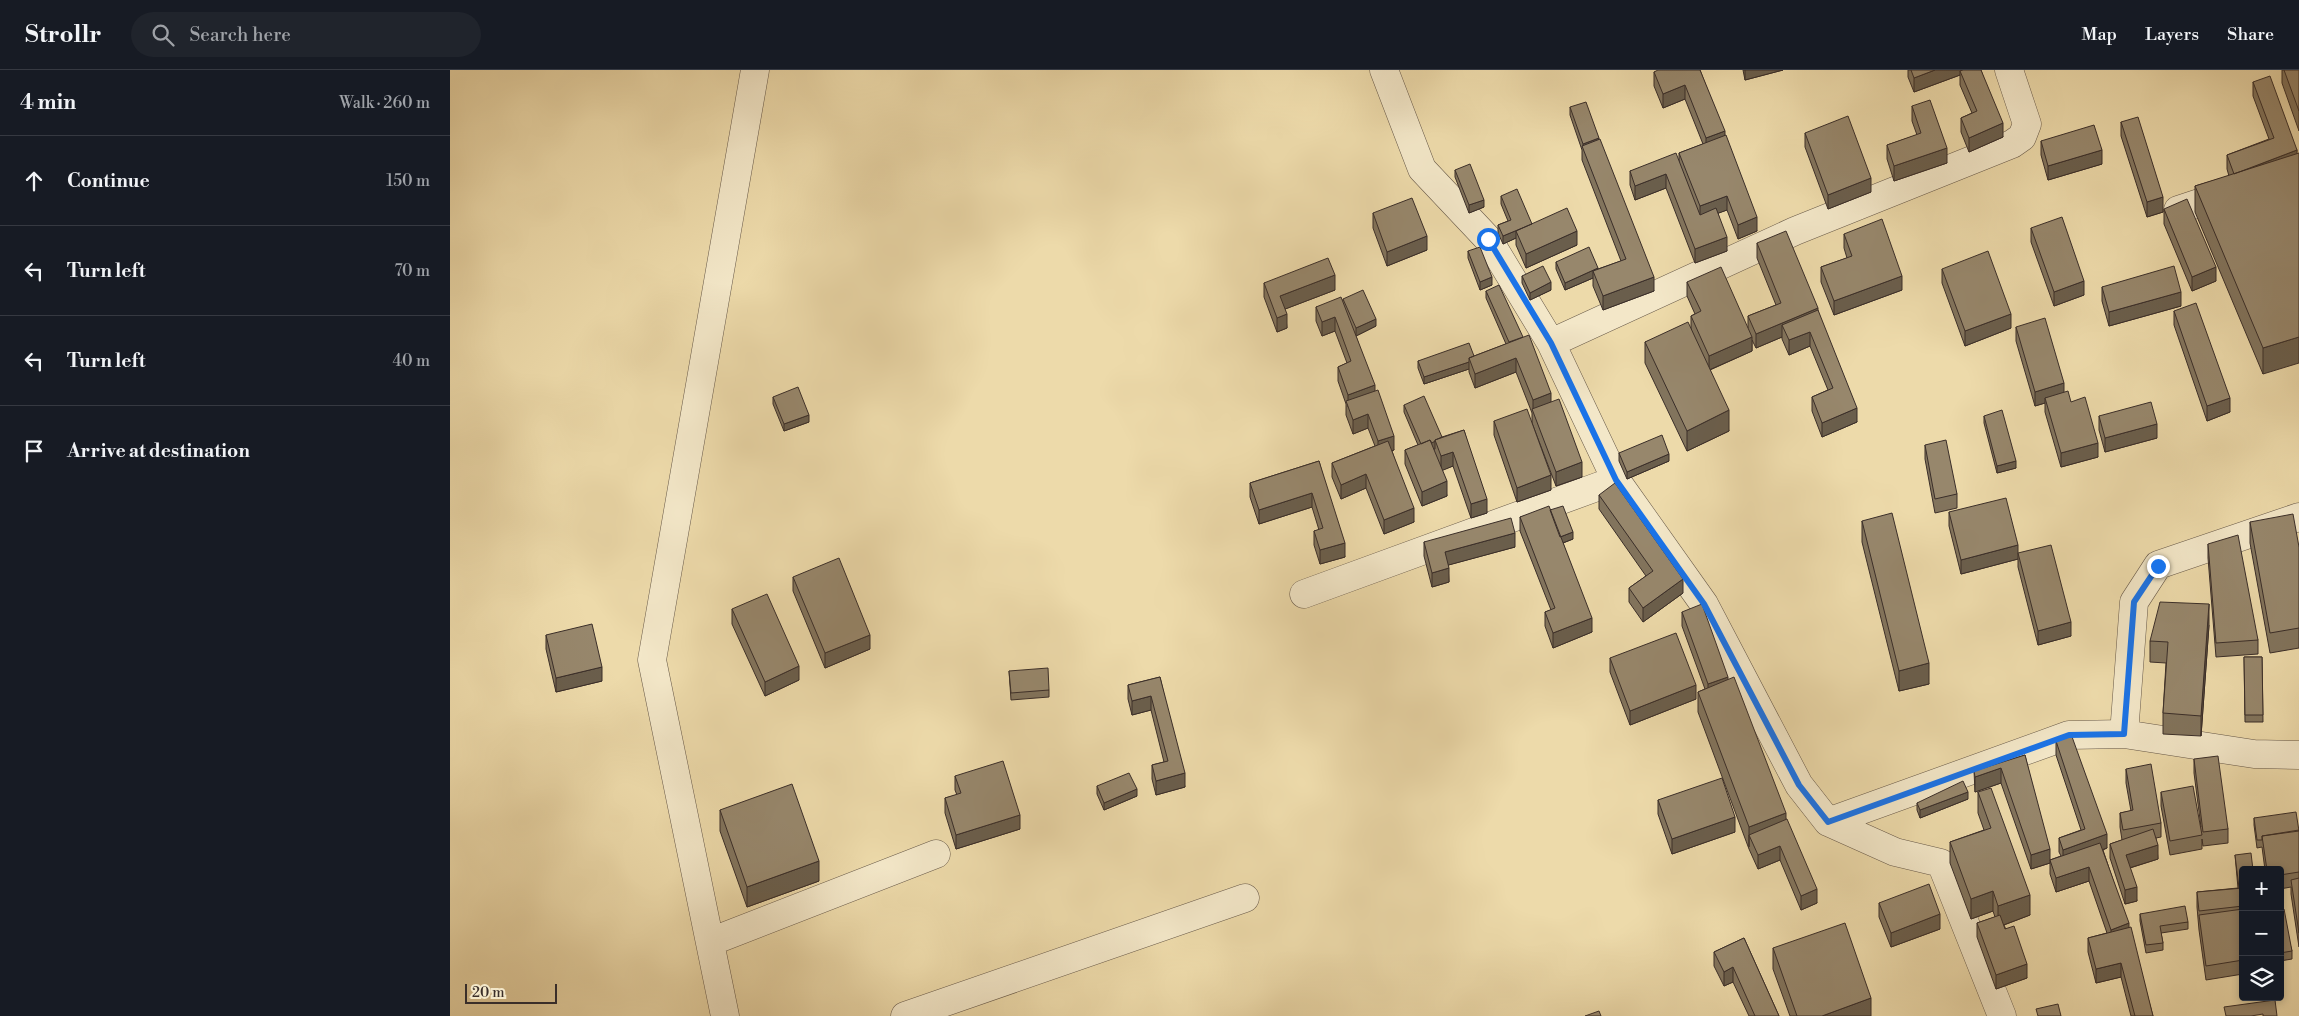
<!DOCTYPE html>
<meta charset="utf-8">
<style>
body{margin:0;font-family:"Libre Bodoni",serif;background:#20242c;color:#f1f3f6}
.controls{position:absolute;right:15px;bottom:15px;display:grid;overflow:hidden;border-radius:5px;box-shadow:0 2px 8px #0003}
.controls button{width:45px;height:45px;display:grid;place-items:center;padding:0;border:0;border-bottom:1px solid #363941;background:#171b24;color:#f1f3f6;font:25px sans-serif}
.scale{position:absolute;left:15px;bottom:12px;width:92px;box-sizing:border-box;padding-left:5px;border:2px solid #3a2e29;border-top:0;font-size:14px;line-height:18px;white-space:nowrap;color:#3a2e29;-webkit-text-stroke:4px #f3e7c8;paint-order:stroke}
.stop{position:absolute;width:15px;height:15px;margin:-11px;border:4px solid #1a73e8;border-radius:50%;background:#fff}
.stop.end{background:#1a73e8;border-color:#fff;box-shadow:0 1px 5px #0008}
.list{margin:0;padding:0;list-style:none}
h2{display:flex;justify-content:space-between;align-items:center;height:65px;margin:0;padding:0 20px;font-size:21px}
h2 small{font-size:16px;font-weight:400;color:#9ea1a6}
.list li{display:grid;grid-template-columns:32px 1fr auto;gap:15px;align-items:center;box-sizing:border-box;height:90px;padding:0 20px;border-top:1px solid #363941}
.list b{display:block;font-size:19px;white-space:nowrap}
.list em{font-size:16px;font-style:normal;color:#9ea1a6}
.icon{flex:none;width:28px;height:28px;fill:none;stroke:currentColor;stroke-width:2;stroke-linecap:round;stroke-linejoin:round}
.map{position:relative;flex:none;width:1849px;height:946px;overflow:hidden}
header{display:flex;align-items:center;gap:30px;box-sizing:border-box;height:70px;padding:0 25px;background:#171b24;border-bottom:1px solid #363941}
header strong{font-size:24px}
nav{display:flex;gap:28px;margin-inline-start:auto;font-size:18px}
.search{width:350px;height:45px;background:#20242c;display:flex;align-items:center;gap:12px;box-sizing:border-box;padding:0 18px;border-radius:28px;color:#9ea1a6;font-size:19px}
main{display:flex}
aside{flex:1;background:#171b24}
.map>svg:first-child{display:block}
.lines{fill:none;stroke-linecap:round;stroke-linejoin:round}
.minor-casing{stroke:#675949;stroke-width:29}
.minor{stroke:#f3e7c8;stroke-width:28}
.wall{fill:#82745d;stroke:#3a2e29}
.shaded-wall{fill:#6a5e4c;stroke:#3a2e29}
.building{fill:#97876c;stroke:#3a2e29}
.route{stroke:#1a73e8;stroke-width:6}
</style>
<header>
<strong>Strollr</strong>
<div class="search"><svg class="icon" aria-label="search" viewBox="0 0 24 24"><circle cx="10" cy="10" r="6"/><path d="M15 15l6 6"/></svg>Search here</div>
<nav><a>Map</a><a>Layers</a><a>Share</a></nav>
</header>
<main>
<aside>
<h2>4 min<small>Walk · 260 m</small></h2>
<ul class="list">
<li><svg class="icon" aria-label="ahead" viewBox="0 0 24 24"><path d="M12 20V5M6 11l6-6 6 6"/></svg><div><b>Continue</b></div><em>150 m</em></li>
<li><svg class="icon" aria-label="left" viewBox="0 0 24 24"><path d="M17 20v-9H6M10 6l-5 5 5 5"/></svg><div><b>Turn left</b></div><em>70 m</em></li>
<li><svg class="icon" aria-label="left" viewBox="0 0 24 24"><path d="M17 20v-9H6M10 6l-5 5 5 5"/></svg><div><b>Turn left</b></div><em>40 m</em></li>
<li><svg class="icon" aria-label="arrive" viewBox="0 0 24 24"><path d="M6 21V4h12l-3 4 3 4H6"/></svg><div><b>Arrive at destination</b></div></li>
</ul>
</aside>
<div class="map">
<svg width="1849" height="946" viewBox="0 0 1849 946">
<rect width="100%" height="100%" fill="#eddaaa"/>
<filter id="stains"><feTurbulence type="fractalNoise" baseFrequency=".004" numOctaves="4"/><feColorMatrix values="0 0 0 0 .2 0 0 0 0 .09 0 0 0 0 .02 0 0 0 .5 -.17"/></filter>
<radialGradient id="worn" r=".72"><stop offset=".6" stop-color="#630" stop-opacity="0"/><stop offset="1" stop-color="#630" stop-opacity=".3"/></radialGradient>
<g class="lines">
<defs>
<path id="minor" d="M934,0L972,99L1038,169L1101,273L1166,410L1254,534L1349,715L1378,752L1445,782L1491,793L1552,946
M1728,140L1849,100
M1101,273L1345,161L1562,74L1572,67L1577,54L1559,0
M854,524L1166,410
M1674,664L1684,532L1708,495L1849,447
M1378,752L1619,665L1674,664L1804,684L1849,685
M260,872L486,784
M275,946L202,590L305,0
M455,946L795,828"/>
</defs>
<use href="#minor" class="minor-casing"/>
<use href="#minor" class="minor"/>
</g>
<path class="wall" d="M1250,0L1275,66L1307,161L1288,169L1277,140L1268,143L1277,181L1245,193L1216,118L1185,130L1180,115V101L1229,92V83L1253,74L1235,29L1213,38L1204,16V2Z
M1293,0H1333L1295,10Z
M1458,0H1531L1553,67L1519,82L1511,62V48L1522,43L1510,15V5L1464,22L1458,7Z
M1832,0H1849V61L1832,13Z
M1803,12L1847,80L1813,304L1745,142V116L1779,106L1777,99V85L1819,69L1803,26Z
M1462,36L1497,93L1444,111L1437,89V75L1467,65L1462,51Z
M1120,37L1149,69L1204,221L1153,240L1143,216V208L1115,220L1106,199V192L1148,199L1171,191L1132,90V80L1120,45Z
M1671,52L1713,142L1697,147L1671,66Z
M1355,63L1421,122L1378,139L1355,77Z
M1591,71L1652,94L1598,110L1591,85Z
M1005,100L1034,137L1019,143L1005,107Z
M1051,126L1082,154L1127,175L1076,198L1066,175V168L1053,174L1048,163V155L1058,151L1051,134Z
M1714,139L1766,211L1742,221L1714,154Z
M923,143L977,180L937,196L923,158Z
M1581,158L1634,225L1604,236L1581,172Z
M1394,164L1452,220L1384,245L1371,212V197L1397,188L1394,178Z
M1307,173L1368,241L1407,352L1372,367L1362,341V327L1378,320L1360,276L1339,285L1332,269V267L1306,278L1302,270V281L1260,300L1279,361L1237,381L1195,293V272L1241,259V246L1245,244L1237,226V212L1298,258V246L1326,235L1307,188Z
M1018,181L1042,215L1030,220L1018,188Z
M1492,199L1561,258L1515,276L1492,213Z
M1072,206L1101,220L1080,230L1072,213Z
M814,213L885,220L835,239L837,258L827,262L814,227Z
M1652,217L1731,236L1659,256L1652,231Z
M1036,221L1101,332L1132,407L1106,416L1082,353V343L1066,302L1025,318L1019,302V299L974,314L968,298V291L1024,286L1056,274L1036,228Z
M893,229L926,256L906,266L944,380L942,381L964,452L934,464L916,418L891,429L882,407V393L925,376L918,358L903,364L896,345V334L888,311V297L897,293L885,261L872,266L866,251V237L893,231Z
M1724,241L1780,342L1757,351L1724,255Z
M1566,257L1621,332L1648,387L1611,397L1595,342V333L1585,336L1566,271Z
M323,327L359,352L334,361L323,334Z
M954,335L992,367L1014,360L1037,443L1021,448L1003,396L992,400L997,426L972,436L955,394V380L968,375L954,342Z
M1534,346L1566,398L1547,403L1534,353Z
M1649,346L1707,368L1655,382L1649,360Z
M1044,351L1101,420L1067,432L1044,365Z
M1475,375L1507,424V438L1485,443L1475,389Z
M1169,383L1219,391L1177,409L1169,391Z
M869,391L895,487L870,494L864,475V461L869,460L862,437L809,454L800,427V413Z
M1149,425L1233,523L1193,552L1179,532V518L1196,506L1149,439Z
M1100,440L1123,469L1113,473L1142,562L1103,578L1095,556V542L1101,540L1070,461V447Z
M1499,442L1568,483L1621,566L1588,575L1568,497V489L1511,504L1499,456Z
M1412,451L1479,614L1449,621L1412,472Z
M1800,452L1849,477V578L1820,583L1800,473Z
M974,472L1065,477L998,495L999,512L982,517L974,486Z
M1758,474L1808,570V584L1766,587L1758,488Z
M343,507L420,579L375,598L343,521Z
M282,539L349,610L315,626L282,554Z
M1232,542L1278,610L1336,749L1367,833L1351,840L1330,790L1308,799L1299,779L1248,642V622L1255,619L1232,556Z
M1759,555L1751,666L1713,664V643L1716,593L1700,592V571Z
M96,565L152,611L106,622L96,579Z
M1794,587H1812L1813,652H1795Z
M1160,588L1246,629L1180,655L1160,602Z
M559,601L599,620V627L561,630Z
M710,607L735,717L706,725L702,709V695L714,692L701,640L682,645L678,629V615Z
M1606,671L1657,778L1653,780L1679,858L1703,946H1681L1671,907L1646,913L1638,882V868L1657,863L1639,811L1606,822L1600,804V790L1611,786L1609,782V768L1631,760L1606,685Z
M1575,685L1600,793L1581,799L1551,713L1525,722L1524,701Z
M1744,689L1778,759V773L1753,776L1752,769V779L1720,785L1711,736V722L1751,757L1744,703Z
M1676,699L1711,753V767L1706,768L1708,789L1680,798L1687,831L1675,834L1660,788V774L1672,770L1670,757V743L1681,741L1676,713Z
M505,706L570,759L506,779L495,743V728L507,725L505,720Z
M647,716L687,726L654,740L647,724Z
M1528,722L1580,845L1554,855L1577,908L1546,919L1527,867V853L1545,847L1543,841L1521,849L1500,793V772L1534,760L1528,743Z
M1518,729L1470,748L1467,740V733Z
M1208,730L1285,762L1222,784L1208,744Z
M270,740L369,811L297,837L270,761Z
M1804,748L1849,760V877L1841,824V817L1830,819V800H1815L1812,777L1807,778L1804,755Z
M1785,785L1793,800V904L1756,910L1749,860L1747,837V822L1788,818Z
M1429,833L1490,859L1441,877L1429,847Z
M1830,840L1842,881V889L1830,891Z
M1690,844L1738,852V859L1711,863L1713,873V880L1696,883L1690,851Z
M1294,868L1329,946H1299L1283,912L1274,916L1264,896V882Z
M1323,878L1421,946H1340L1323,899Z"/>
<path class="shaded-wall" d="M1295,0H1333L1295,10Z
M1485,0H1523L1510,1V5L1464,22V8Z
M1235,15V29L1213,38V24Z
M1553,53V67L1519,82V68Z
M1275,61V75L1256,82V68Z
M1149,68V75L1133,77V74Z
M1497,78V93L1444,111V96Z
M1652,80V94L1598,110V96Z
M1847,80V94L1784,104Z
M1216,104V118L1185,130V116Z
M1421,108V122L1378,139V125Z
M1277,126V140L1250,150V136Z
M1713,127V142L1697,147V132Z
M1034,130V137L1019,143V135Z
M1307,147V161L1288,169V155Z
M1082,154L1066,161V168L1053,174V166Z
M1127,161V175L1076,198V184Z
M977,166V180L937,196V182Z
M1277,167V181L1245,193V179Z
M1766,197V211L1742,221V207Z
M1148,198V206L1143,201V208L1115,220V213Z
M885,205V220L830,241V226Z
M1452,206V220L1384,245V231Z
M1042,207V215L1030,220V212Z
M1204,207V221L1153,240V226Z
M1634,211V225L1604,236V222Z
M1101,212V220L1080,230V223Z
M1731,222V236L1659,256V242Z
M1368,238V252L1332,255V267L1306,278V264Z
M837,244V258L827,262V248Z
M1561,244V258L1515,276V261Z
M885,247V261L872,266V252Z
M926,249V256L906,266V258Z
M1360,262V276L1339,285V270Z
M1302,267V281L1259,300V286Z
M1849,267V293L1813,304V278Z
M1066,288V302L1025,318V304Z
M1019,292V299L974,314V307Z
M1614,313V327L1595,328V333L1585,336V322Z
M925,315V329L898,337V325Z
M1101,323V337L1083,340V330Z
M1780,328V342L1757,351V336Z
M1407,338V352L1372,367V353Z
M1279,340V361L1237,381V361Z
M918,344V358L903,364V350Z
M359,345V352L334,361V354Z
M1707,354V368L1655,382V368Z
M944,366V380L928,385V371Z
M985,371V379L972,384V377Z
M1648,373V387L1611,397V383Z
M1003,382V396L991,401V386Z
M1219,384V391L1177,409V402Z
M1566,391V398L1547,403V396Z
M1132,392V407L1106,416V402Z
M916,404V418L891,429V415Z
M1101,405V420L1067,432V418Z
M997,411V426L972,436V422Z
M862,423V437L809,454V440Z
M1037,429V443L1021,448V434Z
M964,438V452L934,464V450Z
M1123,462V469L1110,474V467Z
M1065,463V477L995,496V482Z
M895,473V487L870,494V480Z
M1568,475V489L1511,504V490Z
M999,498V512L982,517V503Z
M1233,509V523L1193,552V538Z
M1759,534V555L1751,666V646Z
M1142,548V562L1103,578V563Z
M1621,552V566L1588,575V561Z
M420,565V579L375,598V583Z
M1479,593V614L1449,621V601Z
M349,596V610L315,626V612Z
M152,597V611L106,622V608Z
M1278,607V621L1258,628V614Z
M1246,615V629L1180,655V641Z
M701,626V640L682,645V631Z
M1551,698V713L1525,722V707Z
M735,703V717L706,725V711Z
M687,719V726L654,740V733Z
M1518,722V729L1470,748V740Z
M1336,743V763L1299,765V777V757Z
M570,745V759L506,779V765Z
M1285,747V762L1222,784V769Z
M1657,764V778L1613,794V780Z
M1708,775V789L1676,799V785Z
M1330,776V790L1308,799V785Z
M1600,779V793L1581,799V785Z
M369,791V811L297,837V817Z
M1639,797V811L1606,822V808Z
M1687,817V831L1675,834V820Z
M1367,819V833L1351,840V826Z
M1543,821V841L1521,849V829Z
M1580,825V845L1548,857V836Z
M1490,844V859L1441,877V863Z
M1679,853V868L1661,874V860Z
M1671,893V907L1646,913V899Z
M1577,894V908L1546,919V905Z
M1283,897V912L1274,916V902Z
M1421,928V946H1372Z"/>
<path class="building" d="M1208,0H1250L1275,61L1256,68L1235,15L1213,24L1204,2Z
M1461,0H1485L1464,8Z
M1513,0H1531L1553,53L1519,68L1511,48L1527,41L1510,1Z
M1834,0H1849V41Z
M1820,6L1847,80L1784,104L1777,85L1824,68L1803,12Z
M1480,30L1497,78L1444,96L1437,75L1471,63L1462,36Z
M1136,32L1149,68L1133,74L1120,37Z
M1398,46L1421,108L1378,125L1355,63Z
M1688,47L1713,127L1697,132L1671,52Z
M1644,55L1652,80L1598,96L1591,71Z
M1276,65L1307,147L1288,155L1277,126L1250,136L1229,83Z
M1150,69L1204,207L1153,226L1143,201L1176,189L1132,76Z
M1226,83L1250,145L1266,138L1277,167L1245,179L1216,104L1185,116L1180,101Z
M1849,83V267L1813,278L1745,116Z
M1020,94L1034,130L1019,135L1005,100Z
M1067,119L1082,154L1053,166L1048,155L1061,150L1051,126Z
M962,128L977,166L937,182L923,143Z
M1737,129L1766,197L1742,207L1714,139Z
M1117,138L1127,161L1076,184L1066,161Z
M1612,147L1634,211L1604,222L1581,158Z
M1432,149L1452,206L1384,231L1371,197L1402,186L1394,164Z
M1336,161L1368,238L1306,264L1298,246L1331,233L1307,173Z
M1030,177L1042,207L1030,212L1018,181Z
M1139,177L1148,198L1115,213L1106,192Z
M1538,181L1561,244L1515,261L1492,199Z
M878,188L885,205L830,226L837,244L827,248L814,213Z
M1093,196L1101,212L1080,223L1072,206Z
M1724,196L1731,222L1659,242L1652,217Z
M1271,197L1302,267L1259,286L1241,246L1251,241L1237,212Z
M1049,215L1073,267L1059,272L1036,221Z
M913,220L926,249L906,258L893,229Z
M891,227L925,315L898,325L888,297L901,291L885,247L872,252L866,237Z
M1746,233L1780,328L1757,336L1724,241Z
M1368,240L1407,338L1372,353L1362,327L1383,318L1360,262L1339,270L1332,255Z
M1595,248L1614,313L1585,322L1566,257Z
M1238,252L1279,340L1237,361L1195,272Z
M1079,265L1101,323L1083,330L1066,288L1025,304L1019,288Z
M1019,273L1024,286L1019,288V292L974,307L968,291Z
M348,317L359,345L334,354L323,327Z
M928,320L944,366L928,371L918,344L903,350L896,331Z
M1618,321L1621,332L1635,327L1648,373L1611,383L1595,328Z
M974,326L992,367L985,370V371L982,373L980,370L971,374L954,335Z
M1109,329L1132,392L1106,402L1082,339Z
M1701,332L1707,354L1655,368L1649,346Z
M1077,339L1101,405L1067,418L1044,351Z
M1552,340L1566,391L1547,396L1534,346Z
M1014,360L1037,429L1021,434L1003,382L991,386L985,370Z
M1212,365L1219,384L1177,402L1169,383Z
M980,370L997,411L972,422L955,380Z
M1496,370L1507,424L1485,429L1475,375Z
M938,371L964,438L934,450L916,404L891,415L882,393Z
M869,391L895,473L870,480L864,461L873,458L862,423L809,440L800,413Z
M1165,413L1233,509L1193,538L1179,518L1203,501L1149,425Z
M1556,428L1568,475L1511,490L1499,442Z
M1099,436L1142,548L1103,563L1095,542L1105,538L1070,447Z
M1113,436L1123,462L1110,467L1100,440Z
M1442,443L1479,593L1449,601L1412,451Z
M1843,444L1849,477V558L1820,563L1800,452Z
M1061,448L1065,463L995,482L999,498L982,503L974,472Z
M1788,465L1808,570L1766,573L1758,474Z
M1601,475L1621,552L1588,561L1568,483Z
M389,488L420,565L375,583L343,507Z
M317,524L349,596L315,612L282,539Z
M1710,532L1759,534L1751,646L1713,643L1718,572L1700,571Z
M1252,534L1278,607L1258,614L1232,542Z
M142,554L152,597L106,608L96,565Z
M1226,563L1246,615L1180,641L1160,588Z
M1794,587H1812L1813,645H1795Z
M598,598L599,620L561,623L559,601Z
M710,607L735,703L706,711L702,695L718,691L701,626L682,631L678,615Z
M1284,607L1336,743L1299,757L1248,622Z
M1621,664L1657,764L1613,780L1609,768L1635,759L1606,671Z
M1575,685L1600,779L1581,785L1551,698L1525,707L1524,701Z
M1768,686L1778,759L1753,762L1744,689Z
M553,691L570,745L506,765L495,728L511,723L505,706Z
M1701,694L1711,753L1673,760L1670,743L1683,740L1676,699Z
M679,703L687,719L654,733L647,716Z
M1272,708L1285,747L1222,769L1208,730Z
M1513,711L1518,722L1470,740L1467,733Z
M342,714L369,791L297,817L270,740Z
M1743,716L1752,765L1720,771L1711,722Z
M1541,718L1580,825L1548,836L1543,821L1521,829L1500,772L1541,758L1528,722Z
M1846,742L1849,761L1812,766V770H1807L1804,748Z
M1337,749L1367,819L1351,826L1330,776L1308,785L1299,765Z
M1703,759L1708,775L1676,785L1687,817L1675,820L1660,774Z
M1849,760V802L1830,805V800H1817L1812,766Z
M1650,773L1679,853L1661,860L1639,797L1606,808L1600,790Z
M1801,783L1803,800H1793V818H1789L1785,785Z
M1849,808V863L1841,810Z
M1479,814L1490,844L1441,863L1429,833Z
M1793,818V836L1749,841L1747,822Z
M1735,836L1738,852L1710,856L1713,873L1696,875L1690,844Z
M1793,839V890L1756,896L1749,845Z
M1834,839L1842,881L1830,883V840Z
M1550,845L1555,859L1564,856L1577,894L1546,905L1527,853Z
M1395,853L1421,928L1372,946H1347L1323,878Z
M1681,857L1703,946H1685L1671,893L1646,899L1638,868Z
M1294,868L1329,946H1305L1283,897L1274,902L1264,882Z
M1825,930L1827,946H1813V944L1801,946H1776L1774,937Z
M1608,934L1611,946H1588L1586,939Z
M1149,941L1151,946H1135Z"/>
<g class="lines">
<path class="route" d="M1038,169L1101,273L1166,410L1254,534L1349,715L1378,752L1619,665L1674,664L1684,532L1708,496"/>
</g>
<rect width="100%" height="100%" filter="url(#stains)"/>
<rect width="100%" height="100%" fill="url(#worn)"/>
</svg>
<div class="controls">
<button>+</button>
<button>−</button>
<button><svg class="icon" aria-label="layers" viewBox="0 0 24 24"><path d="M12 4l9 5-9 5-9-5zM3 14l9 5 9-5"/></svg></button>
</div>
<div class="scale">20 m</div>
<div class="stop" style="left:1038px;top:169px"></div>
<div class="stop end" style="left:1708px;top:496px"></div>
</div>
</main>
